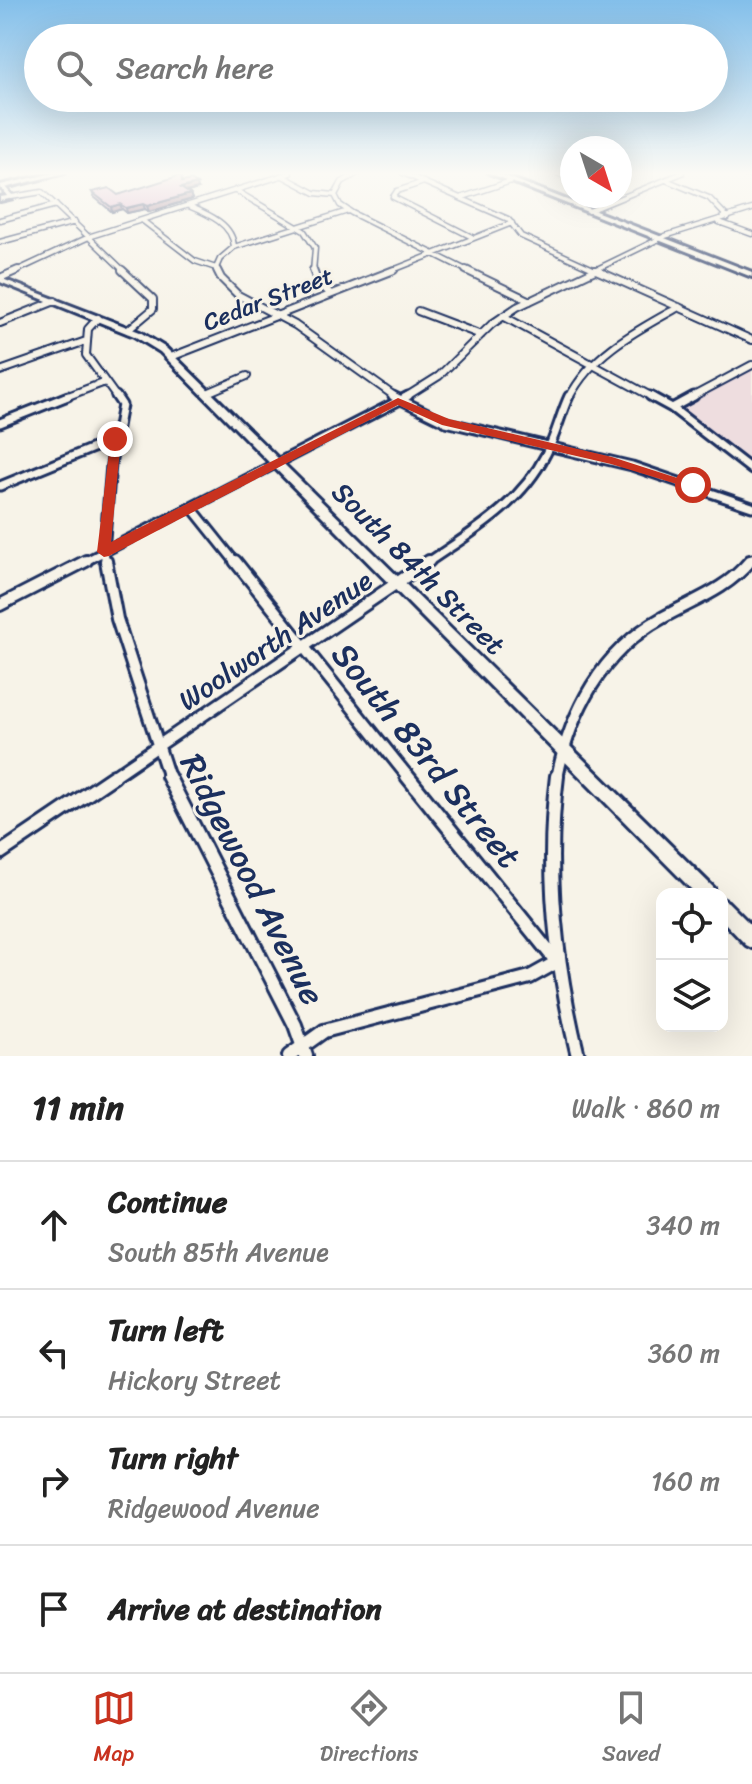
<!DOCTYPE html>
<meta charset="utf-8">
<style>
body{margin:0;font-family:Sriracha,sans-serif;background:#f2f2f2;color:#222}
.controls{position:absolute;right:24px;bottom:24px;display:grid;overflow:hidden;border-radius:16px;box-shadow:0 8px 32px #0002}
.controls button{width:72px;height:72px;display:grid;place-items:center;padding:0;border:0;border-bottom:2px solid #e0e0e0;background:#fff;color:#222;font:40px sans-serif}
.compass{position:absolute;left:560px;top:136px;width:72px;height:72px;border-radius:50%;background:#fff;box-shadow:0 8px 32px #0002;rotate:141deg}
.stop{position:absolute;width:24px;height:24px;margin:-18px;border:6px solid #c8321e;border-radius:50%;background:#fff}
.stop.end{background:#c8321e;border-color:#fff;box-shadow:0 2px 8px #0008}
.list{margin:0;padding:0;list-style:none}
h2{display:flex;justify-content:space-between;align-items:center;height:104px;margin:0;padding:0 32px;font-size:34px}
h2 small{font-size:26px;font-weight:400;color:#767676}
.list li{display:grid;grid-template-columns:52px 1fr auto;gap:24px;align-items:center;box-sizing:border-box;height:128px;padding:0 32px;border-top:2px solid #e0e0e0}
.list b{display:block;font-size:30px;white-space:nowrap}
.list p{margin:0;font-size:26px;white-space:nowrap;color:#767676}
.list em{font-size:26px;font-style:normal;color:#767676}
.icon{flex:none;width:44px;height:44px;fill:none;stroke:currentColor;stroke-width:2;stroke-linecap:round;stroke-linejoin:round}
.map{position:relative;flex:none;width:752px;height:1056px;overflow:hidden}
.search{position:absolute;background:#fff;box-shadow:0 8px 32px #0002;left:24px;right:24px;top:24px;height:88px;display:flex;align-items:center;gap:20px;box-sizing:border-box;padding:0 28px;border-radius:44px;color:#767676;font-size:30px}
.sheet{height:616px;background:#fff}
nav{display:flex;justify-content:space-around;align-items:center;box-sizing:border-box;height:112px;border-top:2px solid #e0e0e0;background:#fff;font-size:22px;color:#767676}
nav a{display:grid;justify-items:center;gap:4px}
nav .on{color:#c8321e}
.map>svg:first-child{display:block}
.built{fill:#eedddf}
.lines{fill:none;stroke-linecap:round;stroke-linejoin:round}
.street-far4-casing{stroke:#1b2f5e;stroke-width:7}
.street-far3-casing{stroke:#1b2f5e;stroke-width:10}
.street-far2-casing{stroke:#1b2f5e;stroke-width:13}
.street-far1-casing{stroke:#1b2f5e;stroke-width:16}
.street-casing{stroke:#1b2f5e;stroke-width:18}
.secondary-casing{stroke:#1b2f5e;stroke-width:6}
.primary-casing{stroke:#1b2f5e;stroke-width:6}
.street-far4{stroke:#f7f3e8;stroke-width:4}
.street-far3{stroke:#f7f3e8;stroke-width:6}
.street-far2{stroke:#f7f3e8;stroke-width:7}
.street-far1{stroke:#f7f3e8;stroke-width:10}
.street{stroke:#f7f3e8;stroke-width:12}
.secondary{fill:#f7f3e8;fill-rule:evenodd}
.primary{fill:#f7f3e8;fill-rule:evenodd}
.wall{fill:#bb91ae;stroke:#1b2f5e;stroke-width:2}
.shaded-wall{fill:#98768d;stroke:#1b2f5e;stroke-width:2}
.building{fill:#d9a9ca;stroke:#1b2f5e;stroke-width:2}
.route{fill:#c8321e}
.labels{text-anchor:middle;stroke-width:6;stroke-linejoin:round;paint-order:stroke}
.far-street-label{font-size:24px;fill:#1b2f5e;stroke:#f7f3e8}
.street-label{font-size:28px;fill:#1b2f5e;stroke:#f7f3e8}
.near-street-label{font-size:34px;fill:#1b2f5e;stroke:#f7f3e8}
</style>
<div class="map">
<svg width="752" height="1056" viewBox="0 0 752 1056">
<rect width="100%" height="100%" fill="#f7f3e8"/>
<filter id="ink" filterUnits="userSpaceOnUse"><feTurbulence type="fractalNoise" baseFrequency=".0125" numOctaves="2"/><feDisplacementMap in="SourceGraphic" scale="16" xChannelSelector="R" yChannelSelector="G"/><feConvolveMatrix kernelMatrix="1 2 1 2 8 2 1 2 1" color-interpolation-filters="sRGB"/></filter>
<g filter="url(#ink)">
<path class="built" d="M752,365V470L672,408Z"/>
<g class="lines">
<defs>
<path id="street-far4" d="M403,173L508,219L521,236L600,272
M556,173L572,179
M742,173L752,176
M281,175L315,193L335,195
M666,180L709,198L728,218
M424,182L397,191L393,197L472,237
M235,190L304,231L315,248L313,272
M335,195L340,205L352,213L470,272
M335,195L342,182L358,173
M11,197L42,192L125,272
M460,198L511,181
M189,206C208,214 233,224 234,247
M589,211L682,173
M0,220L56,205
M143,221L195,261L216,268
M719,222L752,234
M0,242L75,222
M216,268L218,272
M216,268L220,259L234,247L348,211
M14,272L91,236L290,173
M388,272L512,223
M591,272L665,236L752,209"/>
<path id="street-far3" d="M122,270L153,299V309L128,330
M217,270L221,278L238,295L295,325L397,398
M313,270L318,283L331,294
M466,270L530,301
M596,270L752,340
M0,278L18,270
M418,311L481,335
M503,316L654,398
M98,318L88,329L86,355L117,398
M0,323L55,301
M171,357L394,270
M0,371L86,341
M207,393L247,376
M63,398L105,382
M404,398L439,376L492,324L517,307L595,270
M569,398C592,353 636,331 679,307
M690,398L752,365"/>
<path id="street-far2" d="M393,396L446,422L632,466L752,507
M650,396L672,408L752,470
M672,408L694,396
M0,423L68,396
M0,486L115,439
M192,508L236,563
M82,563L408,396
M106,563L104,552L111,464L122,405L116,396
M427,563C472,532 520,505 546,454C556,436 560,415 569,396
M748,563L752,559"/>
<path id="street-far1" d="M106,561L117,619L169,778
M235,561L409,778
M0,605L86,561
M111,778L429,561
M557,778C570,712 602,651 662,618C694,600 726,590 750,561"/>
<path id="street" d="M168,776L295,1025L306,1056
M557,776C545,871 555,963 578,1056
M0,853L114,776
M289,1056L324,1031L530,977L557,962L407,776"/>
<path id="secondary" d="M0,186H4L13,196V198L0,201V197L7,196Z
M0,278L140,332L166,348L714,888L716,894H696L160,352L134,336L0,282Z
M722,899L728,902L752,926V948L746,945L722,920Z"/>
<path id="primary" d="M54,173H65L0,189V185Z
M489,173H498L752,272V277Z"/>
</defs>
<use href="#street-far4" class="street-far4-casing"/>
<use href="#street-far3" class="street-far3-casing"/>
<use href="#street-far2" class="street-far2-casing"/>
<use href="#street-far1" class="street-far1-casing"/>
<use href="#street" class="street-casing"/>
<use href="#secondary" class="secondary-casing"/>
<use href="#primary" class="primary-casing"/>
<use href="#street-far4" class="street-far4"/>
<use href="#street-far3" class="street-far3"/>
<use href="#street-far2" class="street-far2"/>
<use href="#street-far1" class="street-far1"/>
<use href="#street" class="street"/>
<use href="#secondary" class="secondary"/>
<use href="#primary" class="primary"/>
</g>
<path class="wall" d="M182,182L198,189L187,192L190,194L192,199L149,212L145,209L127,213L122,209L112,212L94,197L92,192L118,195Z"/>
<path class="shaded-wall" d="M197,184L198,189L182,193L181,188Z
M190,194L192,199L149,212L147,206Z
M120,204L122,209L112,212L111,207Z
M143,204L145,209L127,213L126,208Z"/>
<path class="building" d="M181,175L182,182L191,180L197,184L181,188L190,194L147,206L143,204L126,208L120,204L111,207L92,192L109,188L118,195Z"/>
</g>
<linearGradient id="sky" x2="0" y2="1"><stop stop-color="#83bfea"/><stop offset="0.54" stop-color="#fbfaf5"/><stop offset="1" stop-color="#fbfaf5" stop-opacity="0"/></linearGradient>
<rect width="752" height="321" fill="url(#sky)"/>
<path class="route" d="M398,398L449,419L612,457L699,485L693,489L611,464L442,425L398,405L109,556L104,557L97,552L111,436L121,439L111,542Z"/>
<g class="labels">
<g class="far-street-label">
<text transform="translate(268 299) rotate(-21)" y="8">Cedar Street</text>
</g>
<g class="street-label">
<text transform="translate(419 568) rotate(45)" y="10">South 84th Street</text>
<text transform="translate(275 640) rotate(-34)" y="10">Woolworth Avenue</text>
</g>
<g class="near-street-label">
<text transform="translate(427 755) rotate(51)" y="12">South 83rd Street</text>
<text transform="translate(253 879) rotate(63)" y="12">Ridgewood Avenue</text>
</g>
</g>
</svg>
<div class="controls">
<button><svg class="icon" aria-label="locate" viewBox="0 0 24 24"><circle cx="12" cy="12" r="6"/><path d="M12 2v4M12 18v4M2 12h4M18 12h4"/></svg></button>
<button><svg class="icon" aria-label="layers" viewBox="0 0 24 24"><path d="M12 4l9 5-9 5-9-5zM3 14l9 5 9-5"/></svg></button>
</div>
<svg class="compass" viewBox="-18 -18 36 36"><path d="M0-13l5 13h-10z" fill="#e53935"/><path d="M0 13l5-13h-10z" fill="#767676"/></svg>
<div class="stop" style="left:693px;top:485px"></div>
<div class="stop end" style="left:115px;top:439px"></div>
<div class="search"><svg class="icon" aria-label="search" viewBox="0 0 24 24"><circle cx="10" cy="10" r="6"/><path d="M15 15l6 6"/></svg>Search here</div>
</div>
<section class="sheet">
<h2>11 min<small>Walk · 860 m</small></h2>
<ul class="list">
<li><svg class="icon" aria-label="ahead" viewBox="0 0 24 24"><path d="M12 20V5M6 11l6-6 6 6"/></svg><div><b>Continue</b><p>South 85th Avenue</p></div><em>340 m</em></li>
<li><svg class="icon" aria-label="left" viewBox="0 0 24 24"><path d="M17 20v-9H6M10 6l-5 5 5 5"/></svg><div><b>Turn left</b><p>Hickory Street</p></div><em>360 m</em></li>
<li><svg class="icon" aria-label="right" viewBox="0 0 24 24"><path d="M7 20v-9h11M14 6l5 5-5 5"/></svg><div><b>Turn right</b><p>Ridgewood Avenue</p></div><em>160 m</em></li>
<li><svg class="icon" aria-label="arrive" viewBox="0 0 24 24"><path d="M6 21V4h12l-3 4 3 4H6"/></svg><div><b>Arrive at destination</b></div></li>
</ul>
</section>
<nav>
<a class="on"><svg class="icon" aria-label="map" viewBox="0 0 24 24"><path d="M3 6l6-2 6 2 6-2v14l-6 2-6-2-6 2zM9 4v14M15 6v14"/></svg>Map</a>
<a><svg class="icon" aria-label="directions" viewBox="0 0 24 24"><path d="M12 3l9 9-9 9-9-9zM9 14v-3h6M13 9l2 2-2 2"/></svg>Directions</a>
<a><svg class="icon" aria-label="saved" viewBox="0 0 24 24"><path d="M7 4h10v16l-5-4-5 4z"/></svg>Saved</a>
</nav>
